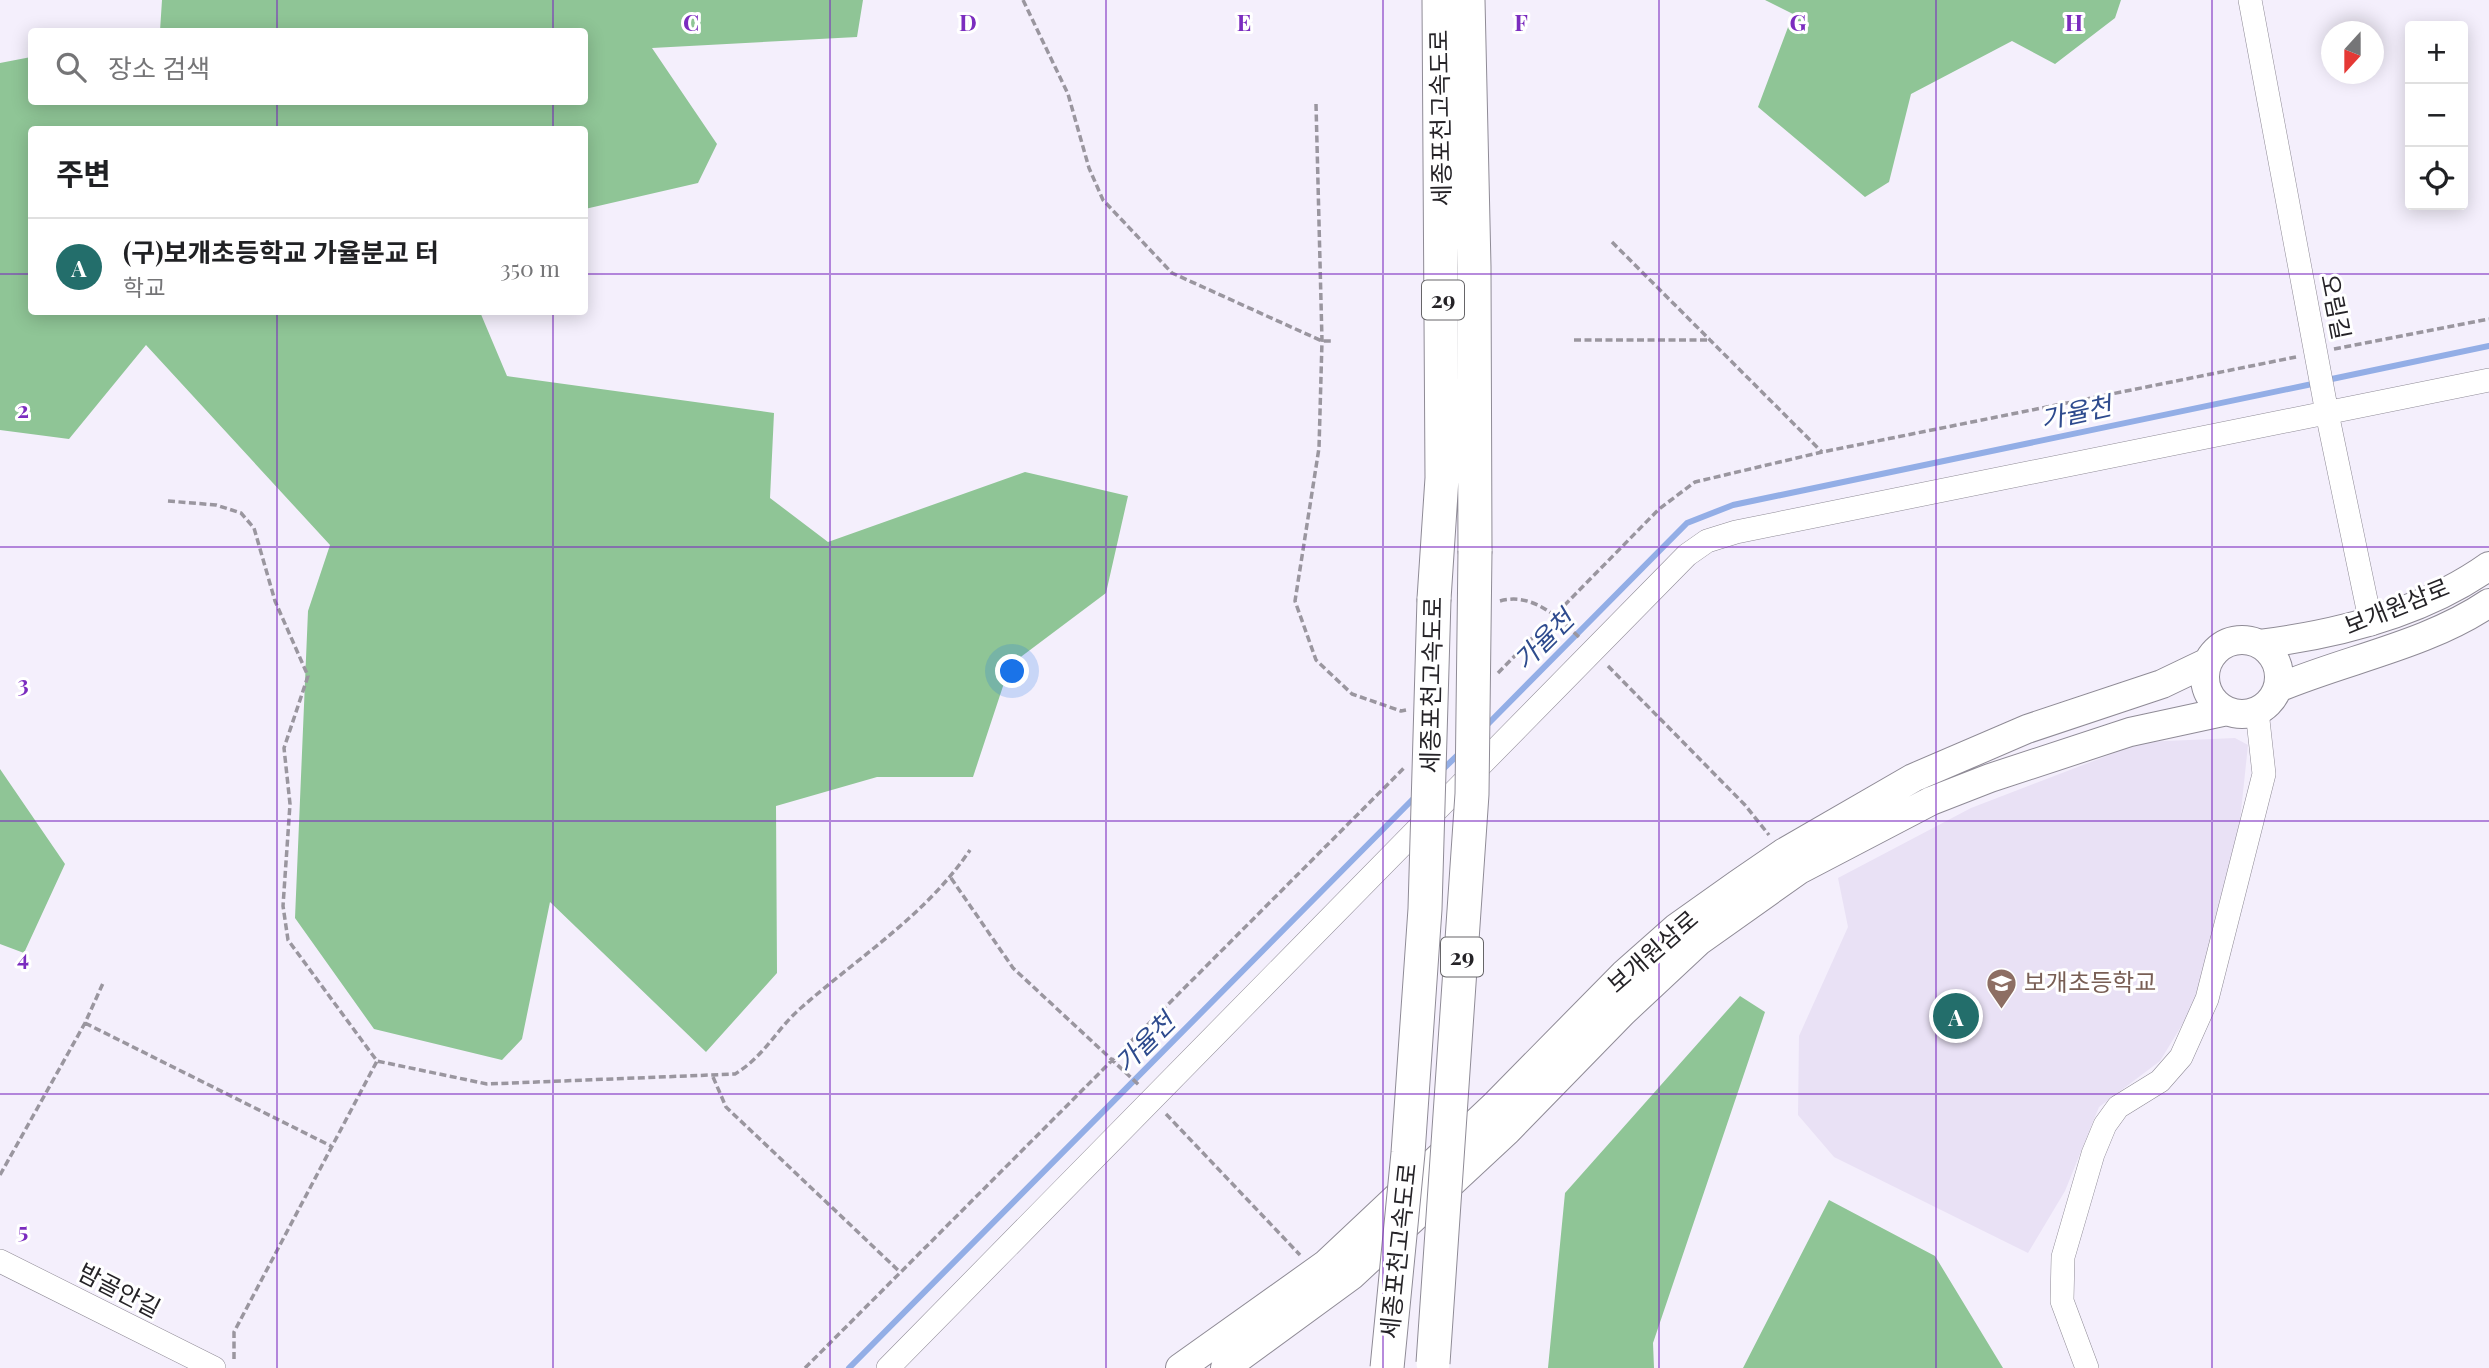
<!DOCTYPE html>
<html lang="ko">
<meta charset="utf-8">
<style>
body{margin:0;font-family:"Playfair Display","Noto Sans KR",serif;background:#f2f2f2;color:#202124}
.controls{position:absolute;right:21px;top:21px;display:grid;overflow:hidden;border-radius:7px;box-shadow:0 4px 18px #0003}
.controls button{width:63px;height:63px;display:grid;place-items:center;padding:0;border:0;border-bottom:2px solid #e0e0e0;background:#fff;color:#202124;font:35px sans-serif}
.compass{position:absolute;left:2321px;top:21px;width:63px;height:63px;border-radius:50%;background:#fff;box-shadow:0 4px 18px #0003;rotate:201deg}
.you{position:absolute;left:1013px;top:672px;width:24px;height:24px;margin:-18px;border:5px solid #fff;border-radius:50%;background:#1a73e8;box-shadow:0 0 0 10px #1a73e833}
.badge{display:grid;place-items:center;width:46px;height:46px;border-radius:50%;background:#236e6b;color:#fff;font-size:23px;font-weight:700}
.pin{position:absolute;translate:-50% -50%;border:4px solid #fff;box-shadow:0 2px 7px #0006}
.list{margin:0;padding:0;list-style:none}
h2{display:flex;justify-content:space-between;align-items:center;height:91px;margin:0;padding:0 28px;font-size:30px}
h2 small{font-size:23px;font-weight:400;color:#757577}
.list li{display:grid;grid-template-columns:46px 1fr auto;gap:21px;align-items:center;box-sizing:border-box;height:98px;padding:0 28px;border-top:2px solid #e0e0e0}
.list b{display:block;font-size:26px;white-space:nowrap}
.list p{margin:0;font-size:23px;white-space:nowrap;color:#757577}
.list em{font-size:23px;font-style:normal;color:#757577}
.icon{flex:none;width:38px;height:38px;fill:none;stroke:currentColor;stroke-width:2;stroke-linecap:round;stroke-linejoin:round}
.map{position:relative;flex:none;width:2489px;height:1368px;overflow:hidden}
.search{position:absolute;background:#fff;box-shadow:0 4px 18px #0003;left:28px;top:28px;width:560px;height:77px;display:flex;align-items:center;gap:18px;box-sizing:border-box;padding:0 24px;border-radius:7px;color:#757577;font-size:26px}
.panel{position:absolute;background:#fff;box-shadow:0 4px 18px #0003;left:28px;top:126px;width:560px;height:189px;border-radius:7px}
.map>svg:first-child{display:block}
.built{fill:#e9e1f5}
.forest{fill:#8fc596}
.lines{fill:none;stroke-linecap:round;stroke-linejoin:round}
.stream{stroke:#93aee6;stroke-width:6}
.minor-casing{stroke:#8f8b96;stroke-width:24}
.major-casing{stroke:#8f8b96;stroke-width:30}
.highway-casing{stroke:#8f8b96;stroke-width:35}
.path{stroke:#9a969f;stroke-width:3.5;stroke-dasharray:7 3.5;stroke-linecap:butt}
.minor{stroke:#fff;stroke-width:23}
.major{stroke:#fff;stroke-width:28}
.highway{stroke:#fff;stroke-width:33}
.highway-bridge-casing{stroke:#8f8b96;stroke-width:35;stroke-linecap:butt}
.highway-bridge{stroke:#fff;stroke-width:33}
.grid{fill:none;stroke:#7b2cbf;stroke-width:2;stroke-opacity:0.55}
.labels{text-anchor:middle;stroke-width:6;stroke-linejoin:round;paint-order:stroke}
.shield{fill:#fff;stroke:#666568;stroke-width:2}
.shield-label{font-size:23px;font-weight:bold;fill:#252327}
.street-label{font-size:24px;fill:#252327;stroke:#fff}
.education-label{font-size:24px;fill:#785e54;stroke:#fff;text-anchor:start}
.water-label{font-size:26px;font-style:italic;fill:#2e4b8e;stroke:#fff}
.grid-label{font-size:23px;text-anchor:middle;font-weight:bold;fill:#7b2cbf;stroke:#fff;stroke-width:6;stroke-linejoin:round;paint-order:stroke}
</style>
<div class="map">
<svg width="2489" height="1368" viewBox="0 0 2489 1368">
<rect width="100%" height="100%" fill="#f4effc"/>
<path class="built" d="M2235,738L2248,745L2238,840L2207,984L2160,1061L2099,1107L2065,1191L2028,1253L1834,1157L1798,1115L1799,1036L1848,927L1838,878L1971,808L2143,742Z"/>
<path class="forest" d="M162,0H863L857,37L652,48L717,144L698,183L585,209L584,130H32V312H480L507,376L774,413L770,498L828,542L1025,472L1128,496L1106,593L1010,665L973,777H877L776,806L777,973L706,1052L550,902L522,1039L502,1060L374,1029L295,918L308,611L330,545L146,345L69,439L0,430V63L31,57L32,102H584V32L160,31Z
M1765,0H2121L2115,18L2055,64L2012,41L1911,94L1889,182L1865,197L1758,107L1793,14Z
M0,769L65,864L24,953L0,944Z
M1740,996L1765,1012L1653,1343L1654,1368H1548L1565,1193Z
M1829,1200L1935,1256L2003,1368H1743Z"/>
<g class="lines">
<path class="stream" d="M2327,380L2489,346
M1484,728L1687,523L1733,505L2317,383
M1442,770L1462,751
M849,1368L1417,795"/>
<defs>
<path id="minor" d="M2250,0L2327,413L2371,624
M0,1261L214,1368
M888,1368L1687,555L1707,541L1736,532L2489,380
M2087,1368L2062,1301L2063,1257L2093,1154L2105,1125L2118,1107L2160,1081L2181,1057L2207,999L2264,774L2257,711"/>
<path id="major" d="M2205 677a37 37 0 1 1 74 0a37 37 0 1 1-74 0Z
M2260,644C2339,634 2423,613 2489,566
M2278,688C2347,659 2427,645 2489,603
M1180,1368L1326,1264L1493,1107L1624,974L1676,928L1738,884L1783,853L1913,778L2027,729L2162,684L2208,662
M1225,1368L1351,1276L1507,1131L1623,1012L1699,941L1799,870L1931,801L1990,778L2130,732L2227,711"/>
<path id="highway" d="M1468,0L1474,267L1475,551
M1434,599L1442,478L1439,0"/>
</defs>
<use href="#minor" class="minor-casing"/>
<use href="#major" class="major-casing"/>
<use href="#highway" class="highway-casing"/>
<path class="path" d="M1023,0L1068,94L1089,168L1103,200L1172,273L1322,341H1333
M1316,104L1322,341L1319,448L1295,601L1316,660L1352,694L1401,711L1406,710
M1612,242L1822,452
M1574,340H1711
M2334,349L2489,319
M168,501L216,505L241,513L254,528L275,601L308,676L284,748L290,804L283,906L288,940L377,1061L487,1084L735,1074C766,1055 776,1029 802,1007C860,956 926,915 970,850
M1500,601C1532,592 1558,617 1580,638
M1608,666L1745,805L1769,835
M1498,673L1659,509L1695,482L1822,452L2296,357
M951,878L1013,968L1139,1085
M85,1023L331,1146
M713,1077L726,1107L900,1272
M1166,1114L1300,1255
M0,1175L85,1023L104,981
M234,1359V1332L377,1061
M805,1368L1404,768"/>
<use href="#minor" class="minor"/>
<use href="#major" class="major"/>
<use href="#highway" class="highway"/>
<defs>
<path id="highway-bridge" d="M1433,1363L1472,794L1475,551
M1387,1368L1408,1153L1425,909L1434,599"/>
</defs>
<use href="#highway-bridge" class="highway-bridge-casing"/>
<use href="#highway-bridge" class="highway-bridge"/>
</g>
<path class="grid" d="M277,0V32M553,0V32M830,0V1368M1106,0V1368M1383,0V1368M1659,0V1368M1936,0V1368M2212,0V1368M277,102V130M553,102V130M0,274H32M584,274H2489M277,312V1368M553,312V1368M0,547H2489M0,821H2489M0,1094H2489"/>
<defs>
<symbol id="school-pin" viewBox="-11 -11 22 30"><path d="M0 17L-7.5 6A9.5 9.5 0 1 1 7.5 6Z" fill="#8d6e63" stroke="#fff"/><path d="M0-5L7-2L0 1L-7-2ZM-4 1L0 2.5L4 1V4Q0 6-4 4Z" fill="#fff"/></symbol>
</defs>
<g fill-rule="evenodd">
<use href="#school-pin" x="1984" y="966" width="35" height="47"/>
</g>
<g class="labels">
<g class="shield">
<rect x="1422" y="280.5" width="42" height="39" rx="5"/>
<rect x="1441" y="937.5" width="42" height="39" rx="5"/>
</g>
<g class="shield-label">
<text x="1443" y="308">29</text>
<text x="1462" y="965">29</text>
</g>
<g class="street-label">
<text transform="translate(1441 118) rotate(-91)" y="8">세종포천고속도로</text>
<text transform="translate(2335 307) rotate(79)" y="8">오림길</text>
<text transform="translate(2397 607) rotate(-22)" y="8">보개원삼로</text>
<text transform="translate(1432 685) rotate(-89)" y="8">세종포천고속도로</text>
<text transform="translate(1653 952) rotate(-41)" y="8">보개원삼로</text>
<text transform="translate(1399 1251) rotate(-84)" y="8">세종포천고속도로</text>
<text transform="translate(119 1291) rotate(27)" y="8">밤골안길</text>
</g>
<g class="education-label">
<text x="2024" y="991">보개초등학교</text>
</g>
<g class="water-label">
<text transform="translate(2076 413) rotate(-12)" y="9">가율천</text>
<text transform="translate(1544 640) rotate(-45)" y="9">가율천</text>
<text transform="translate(1145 1043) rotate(-45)" y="9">가율천</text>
</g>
</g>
<g class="grid-label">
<text x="691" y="31">C</text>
<text x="968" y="31">D</text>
<text x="1244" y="31">E</text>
<text x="1521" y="31">F</text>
<text x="1798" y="31">G</text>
<text x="2074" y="31">H</text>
<text x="23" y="418">2</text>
<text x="23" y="692">3</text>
<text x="23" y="966">4</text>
<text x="23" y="1239">5</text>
</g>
</svg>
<div class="controls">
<button>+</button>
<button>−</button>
<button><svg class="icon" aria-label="locate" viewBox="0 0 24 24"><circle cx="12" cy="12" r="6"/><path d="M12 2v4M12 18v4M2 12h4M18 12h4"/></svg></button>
</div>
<svg class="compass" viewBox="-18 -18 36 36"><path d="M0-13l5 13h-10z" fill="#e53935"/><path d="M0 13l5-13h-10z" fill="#757577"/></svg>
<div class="you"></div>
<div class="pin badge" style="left:1956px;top:1016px">A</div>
<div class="search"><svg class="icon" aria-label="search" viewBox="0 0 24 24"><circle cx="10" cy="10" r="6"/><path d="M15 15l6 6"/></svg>장소 검색</div>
<section class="panel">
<h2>주변<small></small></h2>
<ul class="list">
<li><span class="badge">A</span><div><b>(구)보개초등학교 가율분교 터</b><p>학교</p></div><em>350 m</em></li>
</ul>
</section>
</div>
